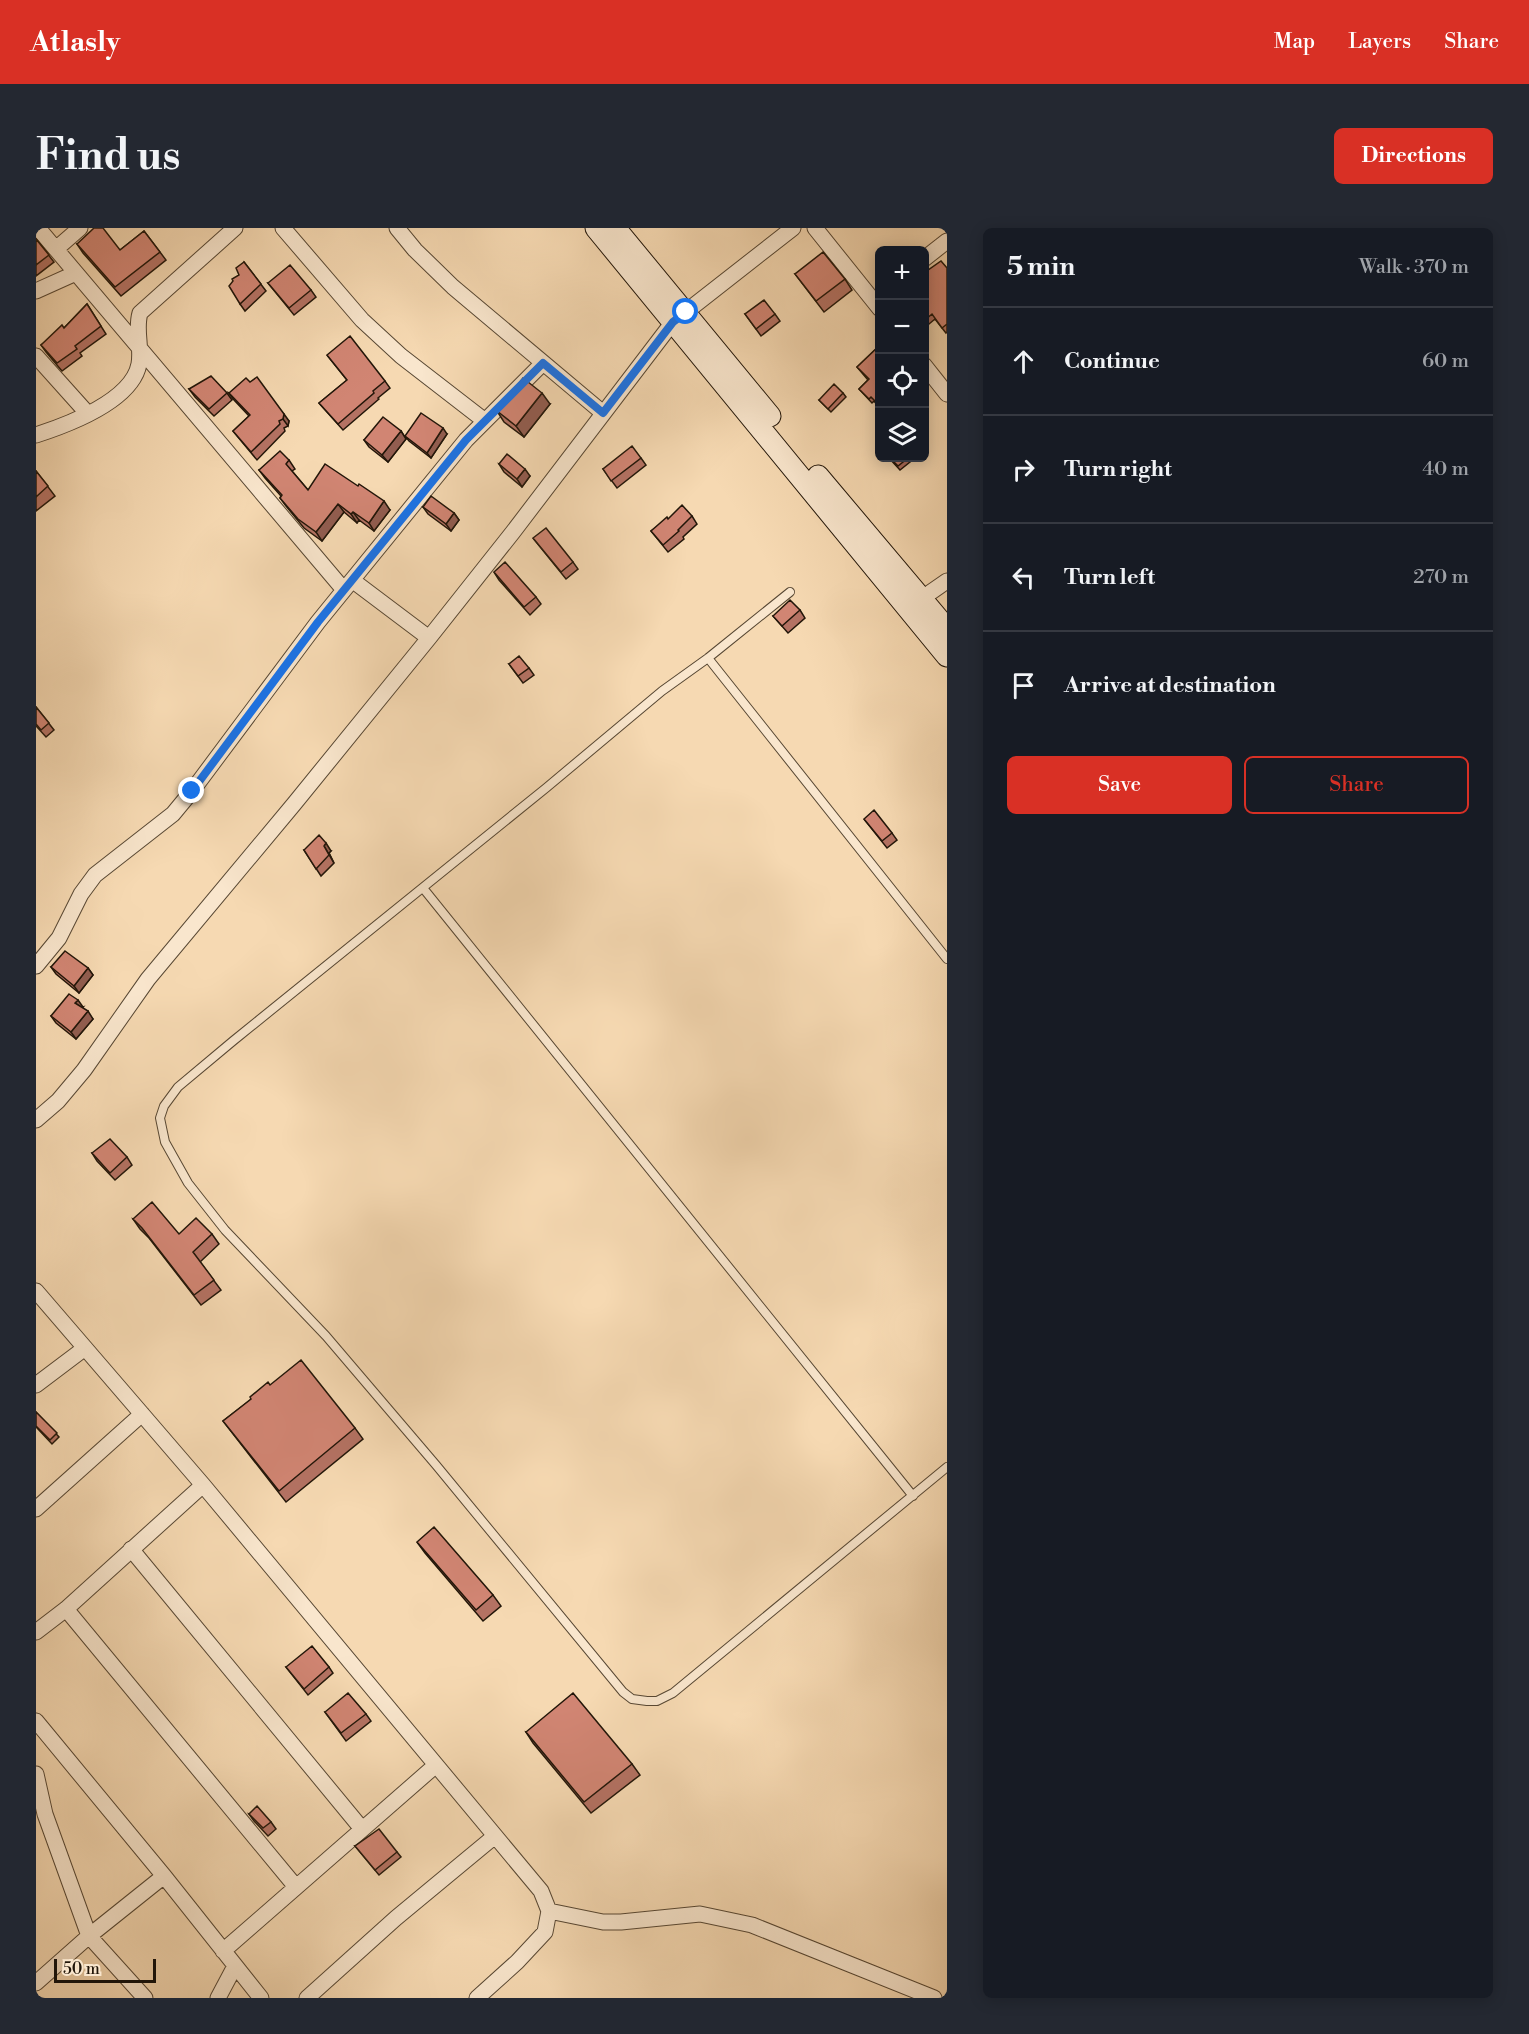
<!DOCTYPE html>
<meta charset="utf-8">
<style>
body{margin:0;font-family:"Libre Bodoni",serif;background:#242831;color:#f1f3f6}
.controls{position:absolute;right:18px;top:18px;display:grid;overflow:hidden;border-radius:9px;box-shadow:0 3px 15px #0003}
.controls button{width:54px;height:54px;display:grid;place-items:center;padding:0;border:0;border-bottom:2px solid #363941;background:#171b24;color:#f1f3f6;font:30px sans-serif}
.scale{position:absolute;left:18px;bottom:15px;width:102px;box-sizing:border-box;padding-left:6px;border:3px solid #221609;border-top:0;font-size:16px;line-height:21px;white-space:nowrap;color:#221609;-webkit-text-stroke:4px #f9e6cd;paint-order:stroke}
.stop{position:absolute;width:18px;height:18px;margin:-14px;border:4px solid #1a73e8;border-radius:50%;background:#fff}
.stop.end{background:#1a73e8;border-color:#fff;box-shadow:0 2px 6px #0008}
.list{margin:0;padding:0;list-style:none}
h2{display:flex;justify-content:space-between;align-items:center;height:78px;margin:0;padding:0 24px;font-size:26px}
h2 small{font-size:20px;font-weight:400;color:#9ea1a6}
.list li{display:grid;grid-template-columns:39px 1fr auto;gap:18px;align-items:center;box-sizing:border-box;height:108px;padding:0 24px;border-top:2px solid #363941}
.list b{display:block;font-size:22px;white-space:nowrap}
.list em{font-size:20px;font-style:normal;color:#9ea1a6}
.actions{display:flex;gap:12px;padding:18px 24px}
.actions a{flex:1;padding:14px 0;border:2px solid #d93025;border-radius:9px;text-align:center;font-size:21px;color:#d93025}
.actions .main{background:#d93025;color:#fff}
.icon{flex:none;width:33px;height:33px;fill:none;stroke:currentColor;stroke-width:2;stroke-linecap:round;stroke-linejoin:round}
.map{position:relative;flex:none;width:911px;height:1770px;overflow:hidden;border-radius:9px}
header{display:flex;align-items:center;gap:36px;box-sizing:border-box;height:84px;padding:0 30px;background:#d93025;color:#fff}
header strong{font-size:28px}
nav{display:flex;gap:33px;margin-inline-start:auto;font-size:21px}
.intro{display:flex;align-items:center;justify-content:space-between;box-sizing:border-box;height:144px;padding:0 36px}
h1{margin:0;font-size:42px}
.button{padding:15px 27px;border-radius:9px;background:#d93025;color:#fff;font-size:21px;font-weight:700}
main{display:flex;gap:36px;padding:0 36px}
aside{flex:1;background:#171b24;border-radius:9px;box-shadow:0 3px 15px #0003}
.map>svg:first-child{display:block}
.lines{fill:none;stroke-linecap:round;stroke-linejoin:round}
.lane-casing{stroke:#574733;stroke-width:10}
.street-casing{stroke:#574733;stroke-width:17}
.secondary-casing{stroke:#221609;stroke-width:23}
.lane{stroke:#f9e6cd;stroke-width:8}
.street{stroke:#f9e6cd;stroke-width:15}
.secondary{stroke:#f9e6cd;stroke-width:21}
.wall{fill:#b47263;stroke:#221609;stroke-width:1.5}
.shaded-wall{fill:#925d50;stroke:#221609;stroke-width:1.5}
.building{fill:#d18573;stroke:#221609;stroke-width:1.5}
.route{stroke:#1a73e8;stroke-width:8}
</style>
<header>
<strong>Atlasly</strong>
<nav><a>Map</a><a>Layers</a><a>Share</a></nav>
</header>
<div class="intro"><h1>Find us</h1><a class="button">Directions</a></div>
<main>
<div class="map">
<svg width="911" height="1770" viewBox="0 0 911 1770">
<rect width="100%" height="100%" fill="#f6d9b2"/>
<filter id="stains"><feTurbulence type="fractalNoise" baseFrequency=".00333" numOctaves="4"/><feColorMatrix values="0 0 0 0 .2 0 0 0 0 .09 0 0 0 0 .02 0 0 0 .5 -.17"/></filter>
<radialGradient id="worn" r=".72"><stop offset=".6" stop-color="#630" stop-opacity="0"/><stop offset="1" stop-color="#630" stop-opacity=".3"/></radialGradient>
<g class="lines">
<defs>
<path id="lane" d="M754,364L672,430L626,463L510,560L197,813L142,859L128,878L124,890L129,914L152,955L189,1002L290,1108L400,1237L587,1464L596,1471L611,1473H621L637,1465L911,1239
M672,430L911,731
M387,660L877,1268"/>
<path id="street" d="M2,0L308,362
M247,0L326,92L365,128L449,193
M361,0L379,22L417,59L567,185
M779,0L844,81
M20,21L44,0
M888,31L911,13
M0,63L40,45
M0,128L52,186
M888,137L911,166
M0,207C31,197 96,173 103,136C106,118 99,102 104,85L199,0
M316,352L393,410
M885,371L911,353
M0,738L23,710L45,666L59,647L137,586L156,563L282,394L430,212L507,135
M0,892L22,873L48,842L112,751L258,576L393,410L477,304L637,94L757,0
M0,1063L167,1257L505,1663L513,1683L509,1704L481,1734L441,1770
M0,1157L49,1120
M0,1281L106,1186
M95,1321L326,1601
M30,1381L260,1659
M0,1404L30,1381L167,1257
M0,1493L128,1648L225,1770
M0,1546L9,1586L53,1708L109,1770
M513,1683L567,1694H585L664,1686L716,1697L898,1770
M187,1723L400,1537
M0,1755L53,1708L128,1648
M182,1770L199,1738
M271,1770L360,1690L459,1608"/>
<path id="secondary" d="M560,0L911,428
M579,0L734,188
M782,248L911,401"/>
</defs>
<use href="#lane" class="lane-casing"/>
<use href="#street" class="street-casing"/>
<use href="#secondary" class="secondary-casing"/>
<use href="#lane" class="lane"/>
<use href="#street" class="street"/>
<use href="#secondary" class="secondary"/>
</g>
<path class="wall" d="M108,3L130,32L85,68L47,25L41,16L84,22Z
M0,11L18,34L0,48Z
M208,34L230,63L209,83L204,76L203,47Z
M911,40V104L910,105L899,91L893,96L888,90V45Z
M759,46L809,51L816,62L788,84Z
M232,55L275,62L280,69L258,87Z
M51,76L70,106L44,125L46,128L26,143L10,124L5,117L28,100Z
M709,86H739L744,93L725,108Z
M843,118V177L842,178L838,173L836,175L823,161L832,152L821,139Z
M291,127L349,153L354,160L342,170L343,171L307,202L283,175L311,152Z
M153,161L191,165L196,172L178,188L159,169Z
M193,165L253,193L252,198L248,200L249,203L221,232L197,203L213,188L198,172Z
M807,165L810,169L795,184L783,172Z
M514,176L488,209L468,194L461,183Z
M365,203L370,211L352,234L333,219L328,212Z
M411,206L395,230L373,213L369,208Z
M605,230L610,237L581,260L567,241Z
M853,230H879L864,242Z
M253,232L259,241L256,243L272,262L354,282L338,303L323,292L321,295L308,284L286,313L268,300L250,278L244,270L245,268L229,250L223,242Z
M463,236L494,248L486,259L468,244Z
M0,243L19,268L0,283Z
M387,279L418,285L423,292L415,303L392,286Z
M656,288L661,296L647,309L648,311L632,324L615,303L632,291Z
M497,310L537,334L542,341L530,351Z
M458,344L500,369L505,376L494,387L463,352Z
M764,382L769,390L752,405L737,388Z
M473,436L493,440L498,447L487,455Z
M0,479L18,502L10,509L0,498Z
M828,591L856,605L861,612L851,620Z
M268,622L295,623L293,625L298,635L285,648Z
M15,739L52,740L57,747L43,765L20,746Z
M47,779L46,780L57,791L40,811L20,795L15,788Z
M56,925L91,929L96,937L79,952L61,933Z
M97,991L143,1006H176L183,1016L164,1034L185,1062L165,1077L113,1010L104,1001Z
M234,1157L319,1200L327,1211L250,1274L187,1193Z
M0,1184L23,1209L16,1216L0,1199Z
M381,1314L457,1367L465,1378L447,1393L389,1325Z
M250,1439H293L297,1445L272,1467Z
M289,1484L330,1486L335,1493L310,1513Z
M490,1504L596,1536L604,1547L555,1585L497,1515Z
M213,1586L235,1594L240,1601L232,1608L218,1593Z
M319,1618L361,1624L365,1629L343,1647Z"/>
<path class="shaded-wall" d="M506,165L514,176L488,209L480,198Z
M248,186L253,193L252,198L247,191Z
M407,200L411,206L395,230L391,225Z
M365,203L370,211L352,234L346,227Z
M489,241L494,248L486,259L481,251Z
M348,273L354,282L338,303L333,295Z
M302,276L308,284L286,313L280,304Z
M317,284L323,292L321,295L315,286Z
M418,285L423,292L415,303L410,296Z
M290,615L295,623L293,625L298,635L288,618Z
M52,740L57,747L43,765L38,758Z
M42,772L47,779L44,783L39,775Z
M52,783L57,791L40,811L35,804Z"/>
<path class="building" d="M58,0H67L84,22L108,3L124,24L79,59L41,16Z
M0,11L13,27L0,37Z
M787,24L809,51L780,73L759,46Z
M905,33L911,40V96L906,100L896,86L890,91L888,90V45Z
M208,34L225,56L204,76L193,58L197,53L196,51L203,47L200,40Z
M254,37L275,62L253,80L232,55Z
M728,72L739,86L720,101L709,86Z
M51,76L65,98L39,118L41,121L21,135L5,117L26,97L28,100Z
M314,108L349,153L337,163L338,165L302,196L283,175L311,152L291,127Z
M843,118V171L840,174L835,169L833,171L823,161L833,151L821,139Z
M175,148L191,165L173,181L153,161Z
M221,149L248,186L247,191L243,193L244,196L215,224L197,203L214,187L193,165L210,150L214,154Z
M487,150L506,165L480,198L461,183Z
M798,156L807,165L792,181L783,172Z
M385,185L407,200L391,225L369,208Z
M347,189L365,203L346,227L328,212Z
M596,218L605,230L575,253L567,241Z
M244,223L253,232L250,236L272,262L289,236L322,258L323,256L348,273L333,295L317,284L315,286L302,276L280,304L262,291L244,270L246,267L223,242Z
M471,226L489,241L481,251L463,236Z
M854,230H872L862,238Z
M0,243L12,258L0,269Z
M395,268L418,285L410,296L387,279Z
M646,277L656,288L642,302L643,303L627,317L615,303L631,289L632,291Z
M510,300L537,334L525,344L497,310Z
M469,334L500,369L488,379L458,344Z
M754,372L764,382L746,398L737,388Z
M483,428L493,440L482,448L473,436Z
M0,479L13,495L5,502L0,496Z
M838,582L856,605L846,613L828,591Z
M283,607L290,615L288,618L293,627L280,641L268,622Z
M29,723L52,740L38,758L15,739Z
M33,766L42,772L39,775L52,783L35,804L15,788Z
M74,911L91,929L74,945L56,925Z
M116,974L143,1006L160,990L176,1006L157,1024L178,1052L158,1067L106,1000L97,991Z
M265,1132L319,1200L243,1263L187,1193L215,1171L214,1169L232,1154L234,1157Z
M0,1184L21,1205L14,1212L0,1198Z
M398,1299L457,1367L440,1382L381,1314Z
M276,1418L293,1439L268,1461L250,1439Z
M312,1465L330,1486L305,1505L289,1484Z
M537,1465L596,1536L548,1574L490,1504Z
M221,1578L235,1594L227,1600L213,1586Z
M343,1601L361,1624L339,1642L319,1618Z"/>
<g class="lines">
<path class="route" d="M156,563L282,394L430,212L507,135L567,185L637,94L650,84"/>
</g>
<rect width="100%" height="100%" filter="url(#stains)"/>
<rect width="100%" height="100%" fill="url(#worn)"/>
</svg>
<div class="controls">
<button>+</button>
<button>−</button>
<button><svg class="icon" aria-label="locate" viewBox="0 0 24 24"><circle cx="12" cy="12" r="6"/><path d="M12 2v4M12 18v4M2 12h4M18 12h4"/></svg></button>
<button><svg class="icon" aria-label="layers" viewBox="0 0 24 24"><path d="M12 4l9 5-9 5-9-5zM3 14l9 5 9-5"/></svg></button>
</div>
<div class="scale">50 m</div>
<div class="stop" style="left:650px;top:84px"></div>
<div class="stop end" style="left:156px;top:563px"></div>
</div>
<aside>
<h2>5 min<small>Walk · 370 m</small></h2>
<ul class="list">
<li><svg class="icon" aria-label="ahead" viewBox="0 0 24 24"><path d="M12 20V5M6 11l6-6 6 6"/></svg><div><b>Continue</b></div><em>60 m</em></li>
<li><svg class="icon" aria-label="right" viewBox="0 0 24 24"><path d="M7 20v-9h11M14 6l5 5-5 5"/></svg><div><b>Turn right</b></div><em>40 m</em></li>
<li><svg class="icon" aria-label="left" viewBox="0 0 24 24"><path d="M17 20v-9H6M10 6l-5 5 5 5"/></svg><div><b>Turn left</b></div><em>270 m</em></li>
<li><svg class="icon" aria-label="arrive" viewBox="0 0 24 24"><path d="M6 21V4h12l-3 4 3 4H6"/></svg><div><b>Arrive at destination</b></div></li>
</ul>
<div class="actions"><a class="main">Save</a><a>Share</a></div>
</aside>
</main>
